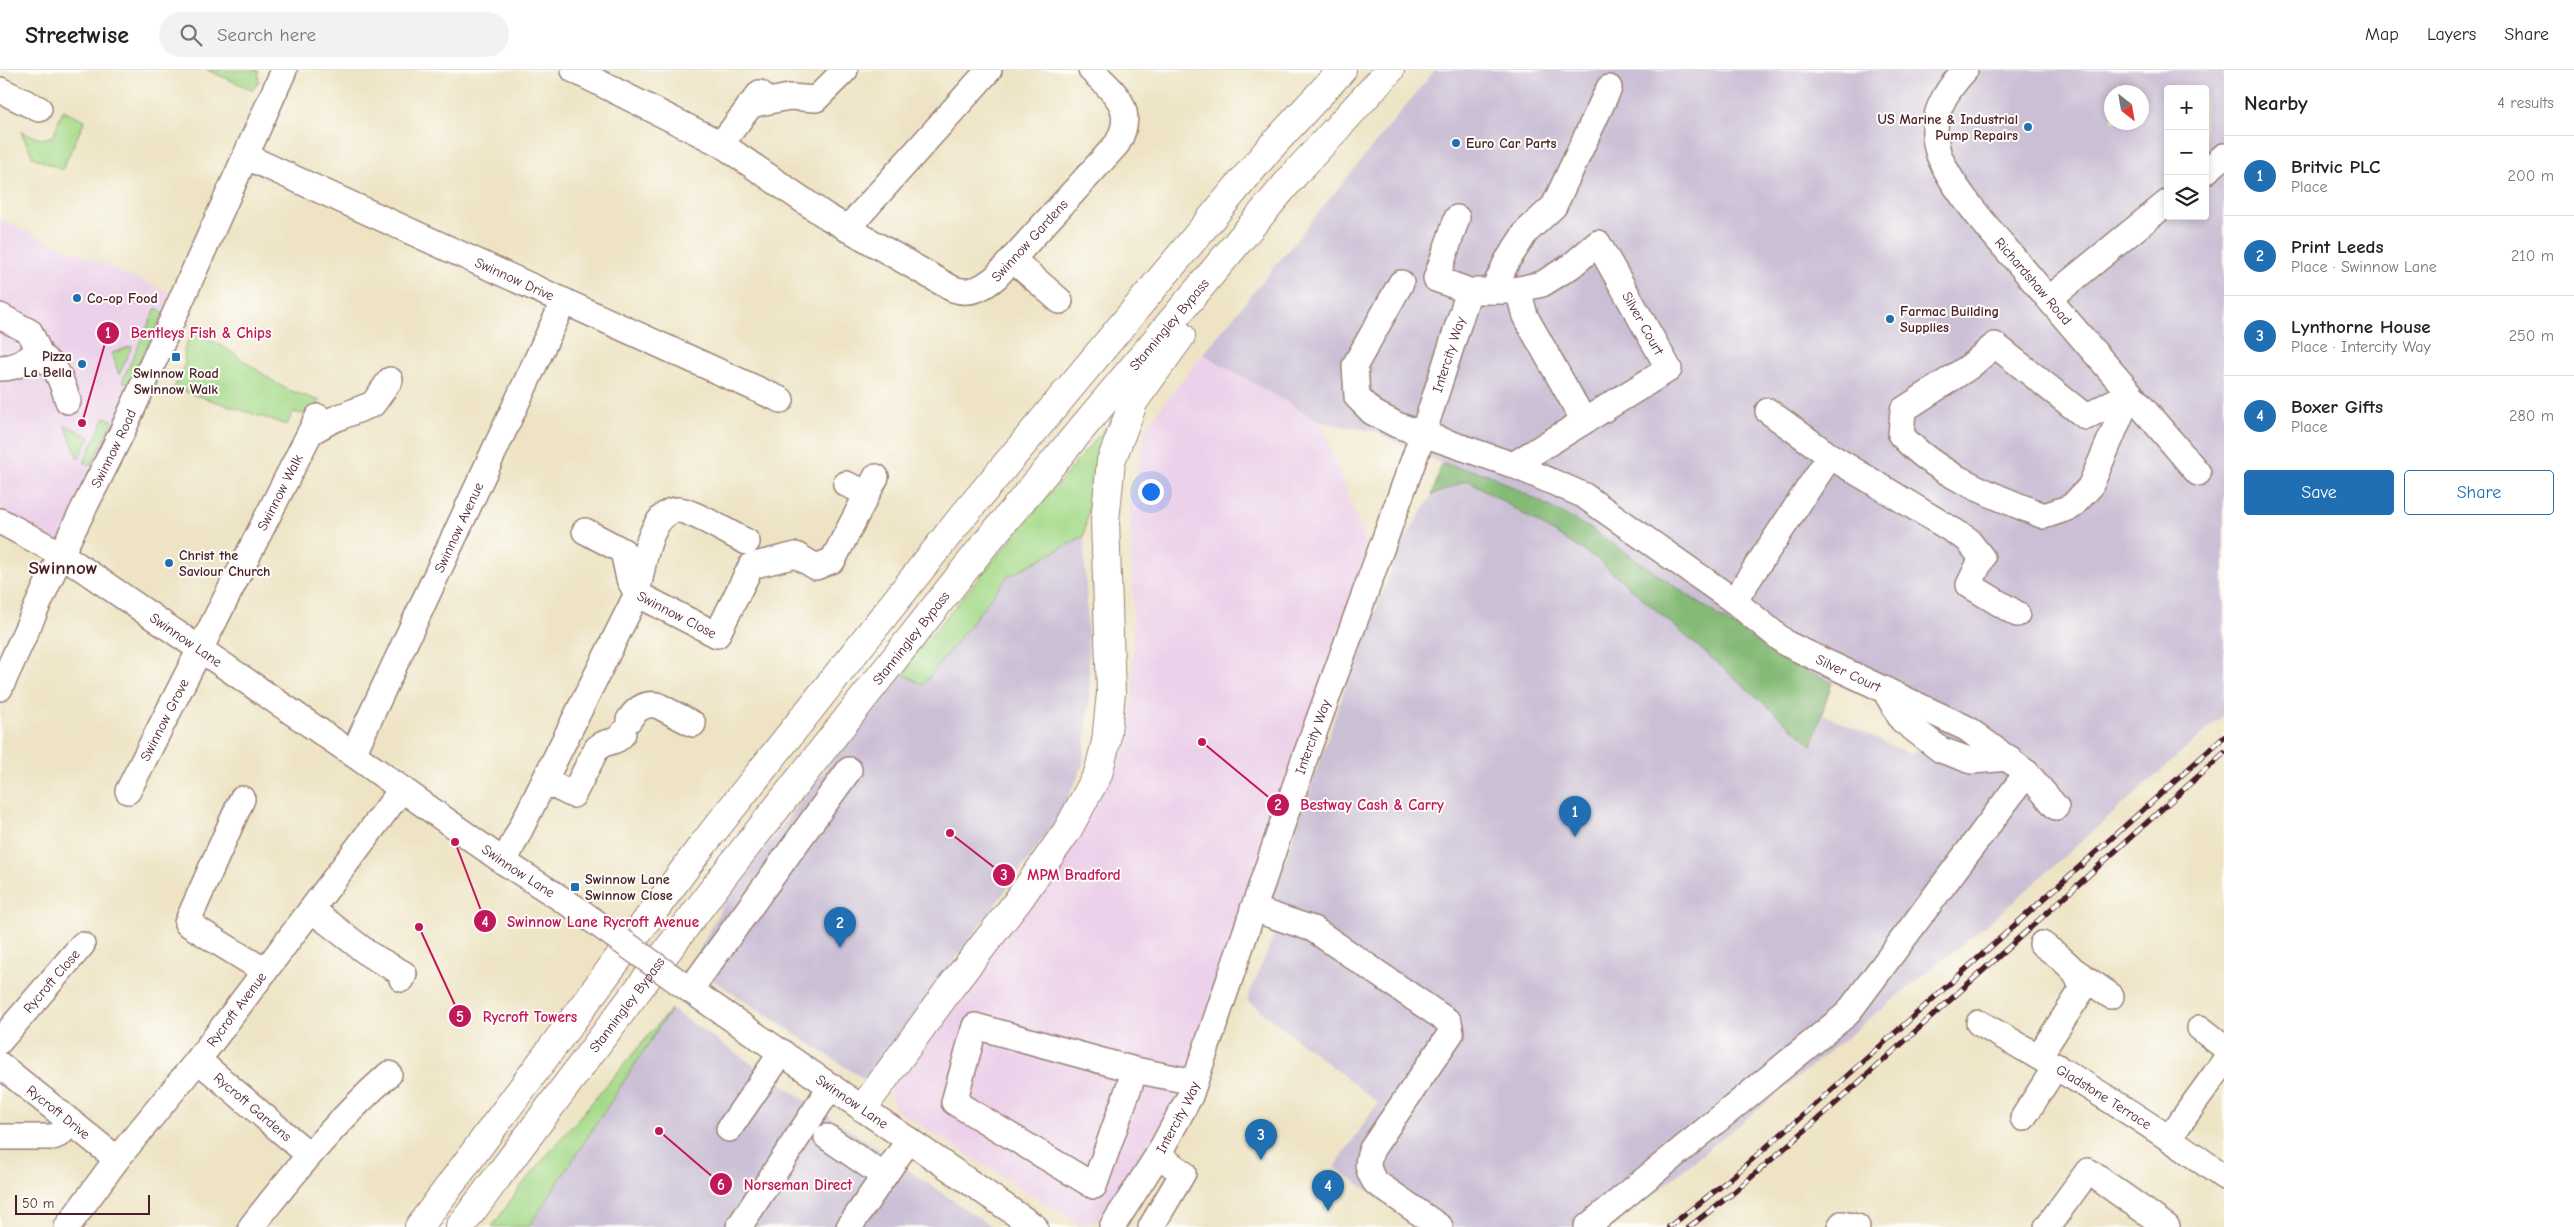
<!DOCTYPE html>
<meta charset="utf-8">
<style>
body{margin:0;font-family:"Comic Neue",sans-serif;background:#f2f2f2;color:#222}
.controls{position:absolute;right:15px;top:15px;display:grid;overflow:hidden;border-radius:5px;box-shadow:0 2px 8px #0003}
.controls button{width:45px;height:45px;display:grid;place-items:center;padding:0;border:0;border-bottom:1px solid #e0e0e0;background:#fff;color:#222;font:25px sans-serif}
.compass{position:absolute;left:2104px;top:15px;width:45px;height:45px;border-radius:50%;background:#fff;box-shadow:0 2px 8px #0003;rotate:149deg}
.scale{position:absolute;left:15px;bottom:12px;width:135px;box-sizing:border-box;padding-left:5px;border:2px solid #4a1f2b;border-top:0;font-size:14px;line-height:18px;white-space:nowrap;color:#4a1f2b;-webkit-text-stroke:4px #fdfcf7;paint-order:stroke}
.you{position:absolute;left:1150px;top:421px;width:18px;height:18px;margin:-12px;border:4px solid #fff;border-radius:50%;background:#1a73e8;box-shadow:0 0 0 8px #1a73e833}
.badge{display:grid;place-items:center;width:32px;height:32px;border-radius:50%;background:#1f6fb2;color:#fff;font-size:16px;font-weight:700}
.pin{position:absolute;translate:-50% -41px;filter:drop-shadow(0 1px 2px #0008)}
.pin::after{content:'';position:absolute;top:26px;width:18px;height:15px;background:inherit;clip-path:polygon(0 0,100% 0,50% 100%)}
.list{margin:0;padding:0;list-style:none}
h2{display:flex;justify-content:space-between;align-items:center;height:65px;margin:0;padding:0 20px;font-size:21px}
h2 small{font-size:16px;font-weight:400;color:#767676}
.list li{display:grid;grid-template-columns:32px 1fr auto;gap:15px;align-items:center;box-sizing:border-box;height:80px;padding:0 20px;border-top:1px solid #e0e0e0}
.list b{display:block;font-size:19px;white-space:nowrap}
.list p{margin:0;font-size:16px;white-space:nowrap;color:#767676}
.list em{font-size:16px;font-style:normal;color:#767676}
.actions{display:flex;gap:10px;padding:15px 20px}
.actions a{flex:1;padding:11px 0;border:1px solid #1f6fb2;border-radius:5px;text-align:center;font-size:18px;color:#1f6fb2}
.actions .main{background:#1f6fb2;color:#fff}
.icon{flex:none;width:28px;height:28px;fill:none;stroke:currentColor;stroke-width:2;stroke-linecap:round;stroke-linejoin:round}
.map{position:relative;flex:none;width:2224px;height:1157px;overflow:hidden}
header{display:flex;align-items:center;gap:30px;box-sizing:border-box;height:70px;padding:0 25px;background:#fff;border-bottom:1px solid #e0e0e0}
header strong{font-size:24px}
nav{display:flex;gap:28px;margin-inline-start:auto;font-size:18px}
.search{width:350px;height:45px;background:#f2f2f2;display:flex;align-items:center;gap:12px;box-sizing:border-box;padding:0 18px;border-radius:28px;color:#767676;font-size:19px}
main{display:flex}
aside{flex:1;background:#fff}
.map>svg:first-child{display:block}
.built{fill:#ecd1ea}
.industrial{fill:#cbbfd5;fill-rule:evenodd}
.green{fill:#a6da8a;stroke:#787c5a}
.forest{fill:#84ba76;stroke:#676c50}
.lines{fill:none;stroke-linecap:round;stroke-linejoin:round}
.minor-casing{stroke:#9c8278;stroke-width:28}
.highway-casing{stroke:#9c8278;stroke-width:30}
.minor{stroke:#fff;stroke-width:25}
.highway{stroke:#fff;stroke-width:28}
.rail-casing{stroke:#4a1f2b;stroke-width:5.5}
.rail{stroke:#fdfcf7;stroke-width:4;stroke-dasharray:11;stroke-linecap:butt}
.minor-bridge-casing{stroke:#9c8278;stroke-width:28;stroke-linecap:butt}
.minor-bridge{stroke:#fff;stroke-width:25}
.poi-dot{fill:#1f6fb2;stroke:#fdfcf7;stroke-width:2}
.labels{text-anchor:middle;stroke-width:4;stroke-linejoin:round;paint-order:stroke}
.poi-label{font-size:14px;font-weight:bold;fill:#4a1f2b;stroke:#fdfcf7;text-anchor:start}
.street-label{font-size:14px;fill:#4a1f2b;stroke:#fdfcf7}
.district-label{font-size:19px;font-weight:bold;fill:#4a1f2b;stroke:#fdfcf7}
.leader{fill:none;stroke:#c2185b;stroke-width:2}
.callout-dot{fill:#c2185b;stroke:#fdfcf7;stroke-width:2}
.mark-label{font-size:15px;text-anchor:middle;font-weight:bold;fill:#fff}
.callout-label{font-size:15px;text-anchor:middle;font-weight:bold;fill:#c2185b;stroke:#fdfcf7;stroke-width:4;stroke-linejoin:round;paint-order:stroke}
</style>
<header>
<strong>Streetwise</strong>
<div class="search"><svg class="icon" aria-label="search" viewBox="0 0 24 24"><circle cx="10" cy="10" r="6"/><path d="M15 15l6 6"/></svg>Search here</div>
<nav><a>Map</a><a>Layers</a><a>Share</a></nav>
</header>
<main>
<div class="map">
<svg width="2224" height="1157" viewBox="0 0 2224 1157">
<rect width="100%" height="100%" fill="#fdfcf7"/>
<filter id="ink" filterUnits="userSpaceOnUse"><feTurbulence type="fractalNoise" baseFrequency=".02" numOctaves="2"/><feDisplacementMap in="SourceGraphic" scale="10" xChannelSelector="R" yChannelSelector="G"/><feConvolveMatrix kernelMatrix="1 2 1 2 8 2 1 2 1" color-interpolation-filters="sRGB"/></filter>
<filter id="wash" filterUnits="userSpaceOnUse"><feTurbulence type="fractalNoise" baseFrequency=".0096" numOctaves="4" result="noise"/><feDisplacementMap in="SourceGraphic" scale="20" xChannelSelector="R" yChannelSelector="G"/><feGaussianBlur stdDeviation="1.12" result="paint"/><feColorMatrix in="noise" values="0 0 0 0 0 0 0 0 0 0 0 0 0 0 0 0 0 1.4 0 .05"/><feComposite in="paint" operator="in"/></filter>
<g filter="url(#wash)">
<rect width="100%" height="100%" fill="#eee4c5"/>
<path class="built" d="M0,150L182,228L61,484L0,451Z
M1203,284L1321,352L1367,477L1191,997L1172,1036L1131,1104L1097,1150L1081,1155L896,1040L889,1018L1115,691L1133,628V529L1130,432L1146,357Z"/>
<path class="industrial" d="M1435,0H2224V645L2004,840L1613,1157H1420L1335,1097L1378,1033L1247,930L1277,858L1265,847L1344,622L1401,476L1432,425L1468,410L1597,489L1723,598L1912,685L1930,653L1786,592L1591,459L1488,404L1442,394L1373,361L1321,352L1203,284ZM2168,19H2205V146H2168ZM2112,22H2142V52H2112Z
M1084,466L1090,627L1083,695L1059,747L867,1011L691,896L725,831L900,602L923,614L1007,507Z
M671,939L992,1157H529Z"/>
<path class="green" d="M207,0H258L259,11L253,20Z
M63,40L85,50L62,100L33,87L21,62L41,69L53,66Z
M156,238L164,242L130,311L125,313L122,311Z
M192,262C225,274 250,296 279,315C291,322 307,326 320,331L316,339L303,344L293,342L287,355L174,318L185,293L184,279Z
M132,276L119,305L112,283Z
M1116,345L1095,395L1084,466L1007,507L923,615L900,602Z
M105,347L113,351L91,396L84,392Z
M65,355L90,367L78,389Z
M671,939L529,1157H492L521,1116Z"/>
<path class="forest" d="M1442,394L1488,404L1591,459L1786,592L1832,612L1812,675L1597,489L1468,410L1432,425Z"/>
</g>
<g filter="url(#ink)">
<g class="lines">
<defs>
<g id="minor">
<path id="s1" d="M574,0L721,74L826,146L953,219C970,225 983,218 996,207L1117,74C1137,39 1115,23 1091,0"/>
<path id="s2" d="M1965,0C1945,22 1929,46 1937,78C1944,111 1997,168 2020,195C2079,265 2139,333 2198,403"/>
<path d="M0,20L39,39"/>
<path d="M750,35L789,27L816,29L845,0"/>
<path d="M721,74L760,23"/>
<path id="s3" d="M247,87L781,330"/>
<path d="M2205,102L2224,86"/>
<path id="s4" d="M1457,148L1436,209L1469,221H1511L1542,214L1571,196L1598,173L1669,299L1513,395"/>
<path d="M847,159L989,0"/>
<path d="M1012,189L1060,231"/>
<path id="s5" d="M1401,213L1355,295L1357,327L1372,342L1397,355L1513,395L1583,425L1734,531L1787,574L1966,658L2027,703L2056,737"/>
<path d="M1518,219L1525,246L1584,351"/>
<path d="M1493,221L1507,191L1526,162L1554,136L1609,18"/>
<path d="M2049,229L2168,132"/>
<path d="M0,246L30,262L38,280C28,291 15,298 0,298"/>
<path d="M1995,275L2086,347L2130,323L2090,417L2071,437L2044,446C1994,426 1938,406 1901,365L1903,340L1969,297Z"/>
<path d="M36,282C58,298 60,306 68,331"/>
<path d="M1768,341L1830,386"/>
<path d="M311,362L332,350L373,334L390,310"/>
<path d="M846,414L867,423"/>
<path id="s6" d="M0,451L61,484L353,684L504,792L577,839"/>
<path d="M585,461L623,481L629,509L637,524"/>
<path d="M637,524C642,503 649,431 684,441C704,447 728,463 747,472"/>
<path d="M1734,531L1830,386L1967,469L1982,488L1969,515L2017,544"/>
<path id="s7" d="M0,618L61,484L122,362L284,0"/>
<path d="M1884,619L1902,650L1941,680L1972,691L2009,688"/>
<path d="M629,650C636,639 644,633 657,635L693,654"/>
<path id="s8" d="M353,684L564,231"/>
<path d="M545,711L573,725L597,678C605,670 618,674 623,663"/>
<path id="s9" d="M128,721L318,347"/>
<path d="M242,729L187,853L265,901"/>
<path id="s10" d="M504,792L637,524L717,565L751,496L796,485L816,497L833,490L876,407"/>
<path d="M1253,839L1313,859L1449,952L1451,963L1372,1079C1366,1094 1367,1099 1375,1112L1440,1157"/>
<path d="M312,840L370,885L404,904L402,909"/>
<path d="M2075,901L2111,926"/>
<path id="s11" d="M680,913L1035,1157"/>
<path d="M690,920L849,700"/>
<path id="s12" d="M1979,953C2064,1000 2146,1050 2224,1107"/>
<path d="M2200,958L2224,977"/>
<path id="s13" d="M0,971L82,875"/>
<path d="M2039,986L2082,920C2078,898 2059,887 2042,874"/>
<path id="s14" d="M198,990L308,1084"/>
<path id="s15" d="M0,995L117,1089"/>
<path d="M1135,1000L1094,1116L954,1032L975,956L1135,1000L1194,1012"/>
<path d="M2023,1048L2056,996"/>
<path d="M729,1059L782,982"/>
<path d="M0,1067H53L60,1064L71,1053"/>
<path d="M827,1067L884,1106"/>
<path d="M2169,1068L2224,992"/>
<path id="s16" d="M67,1157L117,1089L198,990L402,719"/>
<path d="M251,1157C294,1102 337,1050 389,1004"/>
<path d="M739,1157L831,1016"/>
<path d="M849,1157L909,1070"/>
<path id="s17" d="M1112,1157L1158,1085L1190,1026L1303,693L1423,364L1469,221"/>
<path d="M1151,1157L1183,1103L1158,1085"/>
<path d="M1587,1157L1847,944L2027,703"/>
<path d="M1840,1157L1842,1154L1857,1157"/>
<path d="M2047,1157L2088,1101L2167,1157"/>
</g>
<g id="highway">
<path d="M863,1038L950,918L1017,832L1067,761L1098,704L1106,672L1111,623L1105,451L1111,391L1134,331L1181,266"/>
<path d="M419,1157L701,777L958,452L1269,79L1342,0"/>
<path id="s18" d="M460,1157L727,801L981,479L1294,105L1390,0"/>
</g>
</defs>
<use href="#minor" class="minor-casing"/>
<use href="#highway" class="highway-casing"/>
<use href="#minor" class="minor"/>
<use href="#highway" class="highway"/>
<defs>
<path id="rail" d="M1669,1157L1725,1113L1817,1033L2224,667
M1689,1157L1733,1123L1826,1042L2224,683"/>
</defs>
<use href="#rail" class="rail-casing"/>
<use href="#rail" class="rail"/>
<defs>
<path id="minor-bridge" d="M577,839L680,913"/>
</defs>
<use href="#minor-bridge" class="minor-bridge-casing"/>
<use href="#minor-bridge" class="minor-bridge"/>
</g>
</g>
<g class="poi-dot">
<circle cx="2028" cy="57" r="5"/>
<circle cx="1456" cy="73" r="5"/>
<circle cx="77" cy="228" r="5"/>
<circle cx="1890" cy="249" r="5"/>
<rect x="171" y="282" width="10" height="10" rx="2.5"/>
<circle cx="82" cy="294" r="5"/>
<circle cx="169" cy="493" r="5"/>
<rect x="570" y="812" width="10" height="10" rx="2.5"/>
</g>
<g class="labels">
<g class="poi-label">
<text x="2018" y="54" text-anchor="end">US Marine &amp; Industrial<tspan x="2018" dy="16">Pump Repairs</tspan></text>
<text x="1466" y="78">Euro Car Parts</text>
<text x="87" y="233">Co-op Food</text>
<text x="1900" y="246">Farmac Building<tspan x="1900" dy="16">Supplies</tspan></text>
<text x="72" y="291" text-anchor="end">Pizza<tspan x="72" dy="16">La Bella</tspan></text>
<text x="176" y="308" text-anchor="middle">Swinnow Road<tspan x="176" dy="16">Swinnow Walk</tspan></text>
<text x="179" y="490">Christ the<tspan x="179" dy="16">Saviour Church</tspan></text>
<text x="585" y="814">Swinnow Lane<tspan x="585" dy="16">Swinnow Close</tspan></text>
</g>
<g class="street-label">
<text dy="5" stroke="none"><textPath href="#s1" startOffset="535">Swinnow Gardens</textPath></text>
<text dy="5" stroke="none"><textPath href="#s3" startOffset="294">Swinnow Drive</textPath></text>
<text dy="5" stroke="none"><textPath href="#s2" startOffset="252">Richardshaw Road</textPath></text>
<text dy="5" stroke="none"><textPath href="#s4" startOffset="335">Silver Court</textPath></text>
<text dy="5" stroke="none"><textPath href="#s18" startOffset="1148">Stanningley Bypass</textPath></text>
<text dy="5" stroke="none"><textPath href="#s17" startOffset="938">Intercity Way</textPath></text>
<text dy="5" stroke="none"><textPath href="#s7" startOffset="265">Swinnow Road</textPath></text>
<text dy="5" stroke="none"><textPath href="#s9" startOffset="335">Swinnow Walk</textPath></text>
<text dy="5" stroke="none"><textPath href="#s8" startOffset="250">Swinnow Avenue</textPath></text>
<text dy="5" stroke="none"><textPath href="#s10" startOffset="344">Swinnow Close</textPath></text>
<text dy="5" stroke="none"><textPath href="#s18" startOffset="742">Stanningley Bypass</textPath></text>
<text dy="5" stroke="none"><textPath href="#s6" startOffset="221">Swinnow Lane</textPath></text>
<text dy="5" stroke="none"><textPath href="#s5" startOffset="695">Silver Court</textPath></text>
<text dy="5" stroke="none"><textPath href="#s9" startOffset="80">Swinnow Grove</textPath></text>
<text dy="5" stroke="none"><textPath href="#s17" startOffset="532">Intercity Way</textPath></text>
<text dy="5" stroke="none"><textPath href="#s6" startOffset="626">Swinnow Lane</textPath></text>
<text dy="5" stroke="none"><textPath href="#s13" startOffset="79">Rycroft Close</textPath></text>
<text dy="5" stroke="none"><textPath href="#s18" startOffset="278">Stanningley Bypass</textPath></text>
<text dy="5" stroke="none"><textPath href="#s16" startOffset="276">Rycroft Avenue</textPath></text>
<text dy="5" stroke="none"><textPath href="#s12" startOffset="145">Gladstone Terrace</textPath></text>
<text dy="5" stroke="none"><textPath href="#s11" startOffset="209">Swinnow Lane</textPath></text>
<text dy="5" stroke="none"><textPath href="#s14" startOffset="72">Rycroft Gardens</textPath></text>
<text dy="5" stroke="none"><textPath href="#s15" startOffset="75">Rycroft Drive</textPath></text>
<text dy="5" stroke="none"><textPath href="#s17" startOffset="128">Intercity Way</textPath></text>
</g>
<g class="district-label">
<text x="63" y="504">Swinnow</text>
</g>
</g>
<path class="leader" d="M82 353L108 263M1202 672L1278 735M950 763L1004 805M455 772L485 851M419 857L460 946M659 1061L721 1114"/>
<g class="callout-dot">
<circle cx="82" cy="353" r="5"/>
<circle cx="1202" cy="672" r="5"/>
<circle cx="950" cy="763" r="5"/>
<circle cx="455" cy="772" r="5"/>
<circle cx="419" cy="857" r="5"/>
<circle cx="659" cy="1061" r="5"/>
<circle cx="108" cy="263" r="12"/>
<circle cx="1278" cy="735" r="12"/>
<circle cx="1004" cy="805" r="12"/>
<circle cx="485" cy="851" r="12"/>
<circle cx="460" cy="946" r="12"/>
<circle cx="721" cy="1114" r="12"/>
</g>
<g class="mark-label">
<text x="108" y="268">1</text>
<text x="1278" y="740">2</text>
<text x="1004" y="810">3</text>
<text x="485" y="857">4</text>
<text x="460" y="952">5</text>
<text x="721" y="1120">6</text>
</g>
<g class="callout-label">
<text x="201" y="268">Bentleys Fish &amp; Chips</text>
<text x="1372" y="740">Bestway Cash &amp; Carry</text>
<text x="1074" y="810">MPM Bradford</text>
<text x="603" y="857">Swinnow Lane Rycroft Avenue</text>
<text x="530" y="952">Rycroft Towers</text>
<text x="798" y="1120">Norseman Direct</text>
</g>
</svg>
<div class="controls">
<button>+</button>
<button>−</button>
<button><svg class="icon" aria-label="layers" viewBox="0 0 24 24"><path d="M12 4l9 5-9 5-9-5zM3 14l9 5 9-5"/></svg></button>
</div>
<svg class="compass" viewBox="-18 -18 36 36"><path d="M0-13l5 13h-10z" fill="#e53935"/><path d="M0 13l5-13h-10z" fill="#767676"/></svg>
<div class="scale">50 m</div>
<div class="you"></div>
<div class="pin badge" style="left:1575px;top:767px">1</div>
<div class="pin badge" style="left:840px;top:878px">2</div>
<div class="pin badge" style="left:1261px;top:1090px">3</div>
<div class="pin badge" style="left:1328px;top:1141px">4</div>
</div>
<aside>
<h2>Nearby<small>4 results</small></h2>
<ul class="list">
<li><span class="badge">1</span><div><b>Britvic PLC</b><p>Place</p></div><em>200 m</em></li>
<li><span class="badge">2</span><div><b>Print Leeds</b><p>Place · Swinnow Lane</p></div><em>210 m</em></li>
<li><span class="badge">3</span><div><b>Lynthorne House</b><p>Place · Intercity Way</p></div><em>250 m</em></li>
<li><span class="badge">4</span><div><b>Boxer Gifts</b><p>Place</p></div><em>280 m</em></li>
</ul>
<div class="actions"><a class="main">Save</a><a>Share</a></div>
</aside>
</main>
